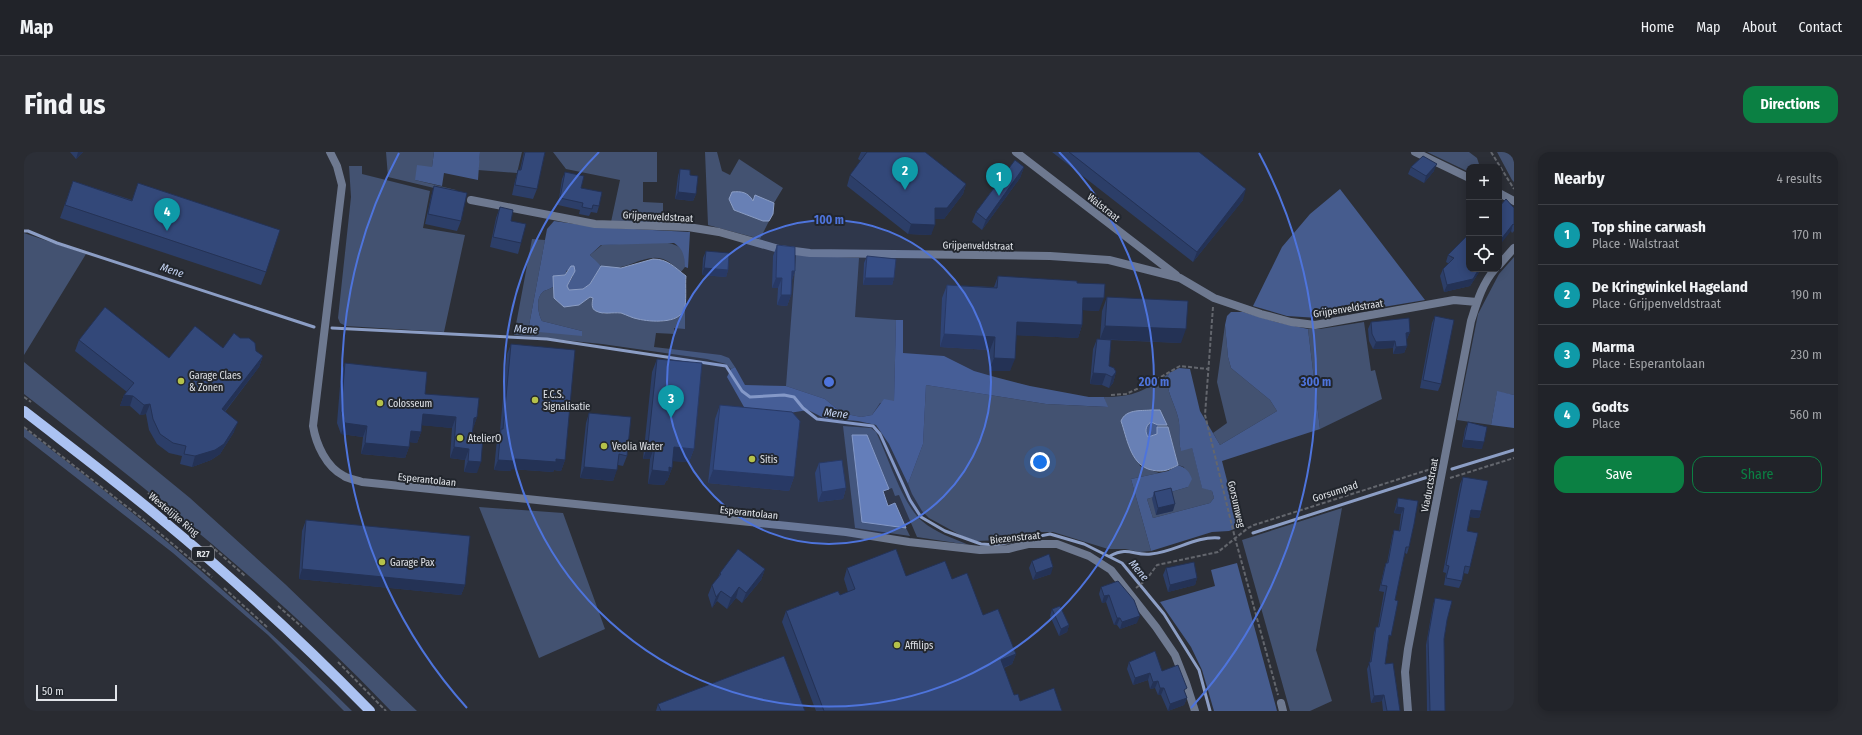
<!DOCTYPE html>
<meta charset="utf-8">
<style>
body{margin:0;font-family:"Fira Sans Condensed",sans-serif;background:#292b31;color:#f1f3f6}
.controls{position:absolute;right:12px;top:12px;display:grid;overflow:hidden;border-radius:8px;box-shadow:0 2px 10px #0003}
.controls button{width:36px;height:36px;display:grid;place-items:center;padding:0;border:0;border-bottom:1px solid #3e4046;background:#212329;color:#f1f3f6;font:20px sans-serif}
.scale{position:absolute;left:12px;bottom:10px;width:81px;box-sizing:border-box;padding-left:4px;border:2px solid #e1e4e9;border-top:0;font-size:11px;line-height:14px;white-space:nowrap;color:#e1e4e9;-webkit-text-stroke:3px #22262d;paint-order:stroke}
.you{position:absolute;left:1016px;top:310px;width:14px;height:14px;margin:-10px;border:3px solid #fff;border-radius:50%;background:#1a73e8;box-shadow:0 0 0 6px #1a73e833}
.badge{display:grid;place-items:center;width:26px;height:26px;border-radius:50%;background:#0b8043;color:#fff;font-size:13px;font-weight:700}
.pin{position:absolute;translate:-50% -33px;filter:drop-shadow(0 1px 2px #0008)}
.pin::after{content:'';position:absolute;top:21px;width:14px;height:12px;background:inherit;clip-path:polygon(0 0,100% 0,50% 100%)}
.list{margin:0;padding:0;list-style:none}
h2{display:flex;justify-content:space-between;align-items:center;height:52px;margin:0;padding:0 16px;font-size:17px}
h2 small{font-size:13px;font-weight:400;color:#a2a4a8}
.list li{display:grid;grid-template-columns:26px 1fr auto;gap:12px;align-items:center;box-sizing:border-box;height:60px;padding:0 16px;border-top:1px solid #3e4046}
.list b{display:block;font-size:15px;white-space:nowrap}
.list p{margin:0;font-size:13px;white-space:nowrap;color:#a2a4a8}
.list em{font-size:13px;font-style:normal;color:#a2a4a8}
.actions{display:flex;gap:8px;padding:12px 16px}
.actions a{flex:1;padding:9px 0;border:1px solid #0b8043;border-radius:12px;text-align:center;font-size:14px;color:#0b8043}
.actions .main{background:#0b8043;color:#fff}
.icon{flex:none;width:22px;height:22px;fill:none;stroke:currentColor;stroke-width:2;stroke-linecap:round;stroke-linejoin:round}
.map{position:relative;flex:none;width:1490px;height:559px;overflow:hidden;border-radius:12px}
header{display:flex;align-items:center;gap:24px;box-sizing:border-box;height:56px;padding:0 20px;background:#212329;border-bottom:1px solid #3e4046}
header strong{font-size:19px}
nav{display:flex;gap:22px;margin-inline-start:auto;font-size:14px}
.intro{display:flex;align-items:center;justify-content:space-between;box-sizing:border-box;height:96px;padding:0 24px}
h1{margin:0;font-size:28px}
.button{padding:10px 18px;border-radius:12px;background:#0b8043;color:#fff;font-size:14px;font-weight:700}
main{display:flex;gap:24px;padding:0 24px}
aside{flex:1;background:#212329;border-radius:12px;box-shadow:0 2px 10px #0003}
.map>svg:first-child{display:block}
.green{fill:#435271}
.forest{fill:#465c8e}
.water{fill:#6880b5;stroke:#8c9ec5}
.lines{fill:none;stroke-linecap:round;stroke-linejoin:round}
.stream{stroke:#8c9ec5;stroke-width:3}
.path{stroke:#63666d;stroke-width:2;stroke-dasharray:4 2;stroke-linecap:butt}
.minor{stroke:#6e7990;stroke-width:8}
.primary{stroke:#abc2f2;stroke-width:10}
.wall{fill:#2c3e68}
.shaded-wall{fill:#243255}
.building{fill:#334879;stroke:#243255}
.ring{fill:none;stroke:#4e74dc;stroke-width:2}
.poi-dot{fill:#b5c24a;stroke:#22262d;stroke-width:1.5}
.labels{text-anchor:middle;stroke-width:4;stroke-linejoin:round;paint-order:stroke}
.shield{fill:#22262d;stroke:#a8abb1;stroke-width:1}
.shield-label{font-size:9px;font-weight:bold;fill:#e1e4e9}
.street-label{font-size:10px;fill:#e1e4e9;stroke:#22262d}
.poi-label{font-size:10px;fill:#e1e4e9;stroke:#22262d;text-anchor:start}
.water-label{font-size:11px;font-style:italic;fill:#c5d4f3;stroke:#22262d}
.centre{fill:#4e74dc;stroke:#22262d;stroke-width:2}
.ring-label{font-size:12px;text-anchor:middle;font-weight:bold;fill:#4e74dc;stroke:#22262d;stroke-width:4;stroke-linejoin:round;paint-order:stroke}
</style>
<header>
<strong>Map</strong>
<nav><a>Home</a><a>Map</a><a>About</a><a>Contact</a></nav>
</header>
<div class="intro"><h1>Find us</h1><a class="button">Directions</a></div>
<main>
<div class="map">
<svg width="1490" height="559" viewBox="0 0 1490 559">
<rect width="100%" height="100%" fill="#2c2f37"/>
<path class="green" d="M362,0H410L408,15L391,28L432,38L431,41L364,25Z
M456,0H498L493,21L454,18Z
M529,0H633V30H619V50L639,51V71L587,70L596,28L542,17Z
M681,0H693L698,19L706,23L715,7L759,36L750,51L731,44L729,49L705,47L710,58L739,69H745L736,87L684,73Z
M1403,0H1445L1453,6L1456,15H1445V20Z
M1473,0H1490V30L1488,28Z
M325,14H338V22L406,39L399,76L441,83L420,180L322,174L316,171L314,166L327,45Z
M0,81L62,102L0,203Z
M508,87L521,88L504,179H558L518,169C514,162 511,145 520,139C522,138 526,137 529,135L531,146L540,155L561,149L566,145L569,146L568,151L580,162C585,161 591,161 596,161C616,165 645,180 661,157V177L650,176L651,182L632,181L630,195L697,203L705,206L711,215L707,217L702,212L683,207L578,192L490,183Z
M611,91C624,91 656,86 660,102C661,106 661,111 661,115L657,120C650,115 647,110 639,107C619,100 599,123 577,114C573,112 569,106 566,103L578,93Z
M772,103L835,106L831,165L872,168L870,249L856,251L848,263L837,265L827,263L812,256L801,247L762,234Z
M1490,105V243L1473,240L1467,273L1433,268L1454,162L1475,122Z
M1340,170L1347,219L1351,218L1358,247L1296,277L1284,177H1296Z
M1201,173L1204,205L1207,216L1246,248L1253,259L1196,293L1189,281L1203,271L1193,230Z
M0,210L166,346L261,432L393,559H367C255,441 128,341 0,242Z
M1145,221C1139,237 1153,254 1155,270C1156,280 1154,289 1157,298L1168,295L1178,335L1188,339L1190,346L1186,351L1129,366L1123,347L1164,335L1160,315L1154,313L1144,275H1133L1134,273H1142L1105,260L1116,314L1135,321L1107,327L1127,399L1116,400L1101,397H1084L1029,380H1016L977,388L952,389L938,384L905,366L898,359L888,342L884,332L899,292L902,233L1022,252L1083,255L1080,245C1110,245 1121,239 1145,221Z
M819,274L847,276L852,280C864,304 878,352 898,369C912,381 929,386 945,393L893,385L875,343L871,344L868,336L865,337L843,283L838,369L882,376L886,384L831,376Z
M0,276C40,308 82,339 122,372C193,431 262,494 328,559H320L244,483L187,434L149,401L0,285Z
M455,355L539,361L581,477L515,506Z
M1318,356L1292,498L1308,549L1286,559H1266L1218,388Z"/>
<path class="forest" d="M410,0H456L454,28L420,21L418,34L391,28L393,13L408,15Z
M1316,37L1401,148L1294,166L1263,164L1229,154L1258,95L1286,62Z
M530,69L572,75L666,80L664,116L661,115C660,103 660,98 650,91L577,93L566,103L577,114L566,132L559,137L545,138L543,134L549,124L543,118L541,123L530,124L529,135C526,137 522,138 520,139C511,145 514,162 518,169L558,179V184L504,179L523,77Z
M1207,160H1219L1252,170L1284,177L1296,277L1198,309L1215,375L1205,379L1188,380L1127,399L1107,327L1144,319L1154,313C1162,316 1165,319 1168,327L1164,335L1123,347L1129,366L1186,351L1190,346L1188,339L1178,336L1168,296L1157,299C1154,289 1156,280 1155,270C1153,254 1139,237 1145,221L1155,216L1166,217L1176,259L1196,293L1253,259L1246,248L1207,216L1204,205L1201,173L1203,164Z
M872,168H879V201L920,204L950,219L971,225L1006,234L1065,245H1080L1084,255L1022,252L902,233L899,292L884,332L865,292L852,273L834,269L800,266L784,258L765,261L727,259L720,255L703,225L707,217L711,215L721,233L762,234L801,247L812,256L827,263L837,265L848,263L860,247L870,249Z
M1473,239L1490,243V276L1467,273Z
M1127,270L1134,273L1133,282L1124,285C1121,280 1121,274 1127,270Z
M1213,411L1252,555L1253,559H1190L1178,518L1167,495L1136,450L1191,434L1187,418Z"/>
<path class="water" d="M708,40C717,39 724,40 729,49L731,43L750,51L749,62L745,69H739L710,58L705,47Z
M629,107C644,107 650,115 662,124C661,132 663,151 660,158C654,172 627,170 614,167C608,166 603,163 597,161C588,160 580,163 572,159C567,157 568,151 569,146L566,145L555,153L540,155L530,146L529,124L541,123L547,114H550L551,119L543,134L545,138L559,137L566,132L577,114L597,116Z
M1127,258H1136L1143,273H1134L1127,270C1121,274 1121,280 1124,285L1133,282V275H1144L1154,313C1143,319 1137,321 1124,317C1106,310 1103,286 1097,269C1102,257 1116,259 1127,258Z
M828,283H843L865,337L859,339L864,354L871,351L882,376L838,370Z"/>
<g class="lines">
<path class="stream" d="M0,79H4L33,91L290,175
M308,176L523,187L702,214L718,239L726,245L760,243L770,245L779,256L793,267L849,274L856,282L886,348L897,365L921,379L957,392L972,393L1026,382L1060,392L1098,411L1140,462L1175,518L1186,559
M1428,317L1490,298
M1229,381L1407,324
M1086,404C1105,394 1109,404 1127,402C1151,400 1171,384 1195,386"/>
<path class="path" d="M1467,0L1490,37
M1189,155L1181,263L1211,386L1254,543
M1087,243L1102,242L1130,229L1156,214L1184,217
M0,245L7,250
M0,275L120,368L188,425
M1426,326L1490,306
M124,341L165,376
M186,393L221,424
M200,436L243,475
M1112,436L1122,428L1133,413L1194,400L1224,376L1230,373L1410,316
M254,454L278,475
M314,510L362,559"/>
<path class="minor" d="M306,0L313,14L318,33L289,274C292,292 302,315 320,324C325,327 332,328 338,330L822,380L885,390L956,398L984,397L1004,392H1033L1065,404L1087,418L1132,475L1151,503L1162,531L1171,559
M992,0L1152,123
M1391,0L1445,26
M1475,41L1490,49
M447,48L571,72L664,75L695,80L755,97L786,101L1026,104L1085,108L1156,126L1190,146L1237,162L1267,170L1291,173L1430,148L1453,150
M1475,113L1490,96
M1257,551L1259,559
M1384,559L1381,520L1384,497L1447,169C1453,150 1458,132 1471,117"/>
<path class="primary" d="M0,259C45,294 92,329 136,366C210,427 280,491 346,559"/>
</g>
<path class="wall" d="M46,0H59L52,7Z
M500,0H521L513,37L509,47L488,43L491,29L494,18H496Z
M837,0H901L942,32L939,42L920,67H911L907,83L884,82L823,34L826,23L837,9L834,7Z
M1028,0H1175L1219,48L1169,110Z
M1000,15L996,26L958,78L948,70L952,60Z
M1387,15L1410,19L1400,31L1384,22Z
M656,17L666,23L672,42L669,49L651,47L654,24Z
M541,20L575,54L573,61L567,60L565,64L555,62L556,58L534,53L538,27Z
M49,29L108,48L114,31L242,120L237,133L36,66Z
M410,34L437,69L433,79L401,72L407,45Z
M476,55L487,69L497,91L494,102L466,95L472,66Z
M1490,56V79L1488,81L1487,79Z
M1445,75V81L1443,80Z
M753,93L771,119L768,128L767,143L763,154L753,153L754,136H748L749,104Z
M682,99L704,118L702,125L678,123L679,106Z
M1424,103L1445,117H1457L1446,134L1420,140L1416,124L1419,117L1425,112L1422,110Z
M843,104L870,126L868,133H839L840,111Z
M974,124L1053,131L1075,159L1059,158L1058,173L1054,186L992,183L986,219H965L966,198L916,195L918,146L923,133L970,135Z
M1083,145L1157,191L1087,188L1085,214L1092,220L1089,231L1085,236L1078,233L1066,232L1069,197L1073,187H1076L1078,159Z
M1411,164L1417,232L1414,239L1396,236L1408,171Z
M1347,170L1386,180L1383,187H1382L1383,194L1380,201L1369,202V196L1349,197L1345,189L1344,177Z
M55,188L145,206L199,196L232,199L239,204L235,215L201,260L210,280L196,302L187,308L168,315L156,312L158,304L145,301L133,292L125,278L122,262L116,263L106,254H96L100,243L103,240L51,199Z
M487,192L541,308L537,319L530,318L529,320L487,317V319L470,318L473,287L476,279L483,202Z
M633,207L670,297L665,310L649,309L648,316L643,329H642L640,333L624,332L626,307H619L628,220Z
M321,211L401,242L453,265L449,276L448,284L453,321L440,320L441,308L426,306L428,276L398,273L397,280L393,291L386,290L385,295L381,306L337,302L339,285L317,282L313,271L317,222Z
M696,253L770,325L765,339L684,331L691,267Z
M565,261L603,304L599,314L594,313L589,329L556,326L562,271Z
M1444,270L1458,297L1438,295L1441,277Z
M795,311L822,336L819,347L794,350L791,321Z
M1439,325L1457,359L1455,366L1446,365L1443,379L1446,415L1444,422L1439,421L1438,429L1435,436L1420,433L1422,421L1419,420L1436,332Z
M1130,340L1149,359L1132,363L1128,347Z
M1374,346L1394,349L1385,395L1383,402L1381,401L1371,448L1361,512L1376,559H1359L1358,549L1347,551L1343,517L1346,510L1350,481L1352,475H1354L1360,440L1355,439L1360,417L1362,411H1363L1368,385L1370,378L1375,379L1377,362L1370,361L1372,353Z
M282,368L441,433L437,443L275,427L278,379Z
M1008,409L1027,422L1009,428L1005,416Z
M823,416L882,424L928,427L959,463L992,502L988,512L980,516L990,543L996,549L1038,559H792L758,470L762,459L816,443L824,440L820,427Z
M1142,416L1173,426L1171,433L1144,440L1139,423Z
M741,417L737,428L718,451L712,446L703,457L693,449L688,456L684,443L688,433L694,426L696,421Z
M1077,435L1113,471L1096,477L1093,473H1090L1082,450L1078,451L1075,442Z
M1411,446L1423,468L1420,487L1421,559H1403L1402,493L1409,453Z
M1028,457L1045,473L1043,480L1035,484L1026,464Z
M1105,510L1138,519L1161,541L1163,546L1160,553L1144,559L1137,543H1134L1131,536L1126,537L1124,528L1109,533L1103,517Z
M634,552L781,559H632Z"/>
<path class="shaded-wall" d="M54,0H59L52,7Z
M1413,12L1410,19L1400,31L1402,24Z
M1000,15L996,26L958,78L962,68Z
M942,32L939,42L920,67H908L911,56Z
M1222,37L1219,48L1169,110L1173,100Z
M654,40L672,42L669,49L651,47Z
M887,72L911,73L907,83L884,82Z
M1489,72L1487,79L1475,94V90Z
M680,116L704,118L702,125L678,123Z
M1455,117H1457L1446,134L1420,140L1423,133Z
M768,119H771L767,130Z
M752,126H758L754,136H748Z
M841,126H870L868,133H839Z
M757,143H767L763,154L753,153Z
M1059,146H1080L1075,159L1055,158Z
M993,170L1058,173L1054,186L988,183Z
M1081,174L1162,177L1157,191L1076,187Z
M1386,180L1383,187L1379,188L1382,181Z
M920,182L971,185L966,198L916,195Z
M1371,189L1369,196L1349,197L1352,190Z
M1383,194L1380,201L1369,202L1372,195Z
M239,204L235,215L194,268L198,257Z
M970,206L991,207L986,219H965Z
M1092,220L1089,231L1085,236L1088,225Z
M1069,221L1082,222L1078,233L1066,232Z
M100,243L109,244L106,254H96Z
M126,252L122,262L116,263L120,253Z
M399,262L432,265L428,276L395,273Z
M453,265L449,277L450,266Z
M214,270L210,280L196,302L187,308L168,315L171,304Z
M321,271L343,274L339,285L317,282Z
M387,279L397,280L393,291L383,290Z
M1440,288L1460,290L1458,297L1438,295Z
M341,291L385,295L381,306L337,302Z
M624,293H631L626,307H619Z
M430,295L445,297L441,308L426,306Z
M650,295L670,297L665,310L645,309Z
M491,307H532L541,308L537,319L530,318L529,320L487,317Z
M474,308L490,309L487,319L470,318Z
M444,309L457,310L453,321L440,320Z
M560,315L593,318L589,329L556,326Z
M645,315L648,316L643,329H642L640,333L624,332L628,318Z
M689,318L770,325L765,339L684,331Z
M822,336L819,347L794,350L798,340Z
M1151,352L1149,359L1132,363L1134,356Z
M1373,355L1380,356L1377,362L1370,361Z
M1447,358L1457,359L1455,366L1444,365Z
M1029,415L1027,422L1009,428L1012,421Z
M278,417L441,433L437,443L275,427Z
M741,417L737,428L718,451L722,441Z
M1173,426L1171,433L1144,440L1146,433Z
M715,435L712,446L703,457L707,446Z
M697,439L693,449L688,456L692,445Z
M1085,443L1082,450L1078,451L1080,444Z
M1116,464L1113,471L1096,477L1098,470Z
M1093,466H1096L1093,473H1090Z
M1045,473L1043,480L1035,484L1037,477Z
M992,502L988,512L973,518L977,508Z
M1126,521L1124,528L1109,533L1111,526Z
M1134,529L1131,536L1126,537L1129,530Z
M1136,536H1140L1137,543H1134Z
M1360,543L1358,549L1347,551L1350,544Z
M1163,546L1160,553L1144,559L1146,552Z"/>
<path class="building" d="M501,0H521L513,37L491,33L494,18H497Z
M843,0H901L942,32L923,56H911V73L887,72L826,23Z
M1045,0H1175L1222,37L1173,100Z
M1399,4L1413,12L1402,24L1387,15Z
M991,8L1000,15L962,68L952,60Z
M656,17L666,18V23L674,24L672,42L654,40Z
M541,20L560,24L557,36L578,40L575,54L569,53L568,57L558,55L559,51L536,46Z
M49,29L108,49L114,31L256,78L242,120L41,53Z
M410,34L443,41L437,69L404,62Z
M1482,47L1490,56V73L1489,72L1475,90V55Z
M476,55L489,58L487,69L502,72L497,91L469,85Z
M1445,82V117H1455L1449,127L1423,133L1419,117L1430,106L1424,103Z
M753,93L771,95V119H768L767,143H757L758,126H752Z
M682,99L705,101L704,118L680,116Z
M843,104L872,107L870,126H841Z
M974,124L1053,129V131L1081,132L1080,146H1059L1058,173L993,170L991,207L970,206L971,185L920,182L923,133L973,136Z
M1083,145L1164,149L1162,177L1081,174Z
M81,155L145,206L171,174L199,196L210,181L216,186H225L231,191L232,199L239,204L198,257L214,270L200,292L191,298L171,304L160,302L162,294L149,291L136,282L129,267L126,252L120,253L109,244L100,243L110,231L55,188Z
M1411,164L1430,168L1417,232L1399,228Z
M1385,166L1386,180L1382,181L1383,194L1372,195L1371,189L1352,190L1348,182L1347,170Z
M1073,187L1087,188L1085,214L1090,216L1092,220L1088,225L1082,222L1069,221Z
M487,192L551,198L541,308L532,307V310L491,307L490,309L474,308L477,277H479Z
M633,207L678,211L670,297L650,295L648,316L645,315V320L628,318L631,293H624Z
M321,211L403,220L401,242L455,246L453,265L450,266L448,284L459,285L457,310L444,309L445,297L430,295L432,265L399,262L397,280L387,279L385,295L341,291L343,274L321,271L317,259Z
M696,253L768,260L776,269L770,325L689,318Z
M565,261L607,265L603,304L595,302L593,318L560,315Z
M1444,270L1463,275L1460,290L1440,288Z
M818,308L822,336L798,340L795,311Z
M1439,325L1464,329L1457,359L1447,358L1443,379L1454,381L1446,415L1441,414L1438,429L1422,426L1425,414L1422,413Z
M1147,336L1151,352L1134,356L1130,340Z
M1374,346L1394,349L1390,372L1385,395H1382L1371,448L1374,449L1367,484L1365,483L1361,512L1369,511L1376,559H1363L1360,543L1350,544L1345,510H1347L1352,475H1355L1363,434L1357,433L1362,411H1364L1370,378L1376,379L1380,356L1373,355Z
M282,368L446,384L441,433L278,417Z
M714,397L741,417L722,441L715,435L707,446L697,439L692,445L688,433L697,422L696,421Z
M872,397L882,424L921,409L928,427L943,421L959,463L974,457L992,502L977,508L990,543L994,542L996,549L1030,536L1038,559H800L762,459L814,439L816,443L831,437L823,416Z
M1025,402L1029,415L1012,421L1008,409Z
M1170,410L1173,426L1146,433L1142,416Z
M1094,429L1110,448L1116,464L1098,470L1096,466H1093L1085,443L1080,444L1077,435Z
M1411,446L1428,449L1423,468L1420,487L1421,559H1406L1404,486Z
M1036,454L1045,473L1037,477L1028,457Z
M1131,499L1138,519L1154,513L1163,536L1160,538L1163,546L1146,552L1140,536H1136L1134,529L1129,530L1126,521L1111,526L1105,510Z
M760,504L781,559H637L634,552Z"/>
<circle cx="805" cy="230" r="162" fill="#4e74dc" fill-opacity=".12"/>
<g class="ring">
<circle cx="805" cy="230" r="162"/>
<path d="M1035 0A325 325 0 1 1 575 0"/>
<path d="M443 556A487 487 0 0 1 375 1M1235 1A487 487 0 0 1 1167 556"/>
</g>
<g class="poi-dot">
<circle cx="157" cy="229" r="4"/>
<circle cx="511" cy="248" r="4"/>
<circle cx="356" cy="251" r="4"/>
<circle cx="436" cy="286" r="4"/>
<circle cx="580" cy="294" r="4"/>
<circle cx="728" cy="307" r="4"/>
<circle cx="358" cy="410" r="4"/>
<circle cx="873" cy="493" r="4"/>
</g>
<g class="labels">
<rect class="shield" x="168" y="395" width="22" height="14" rx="3"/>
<g class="shield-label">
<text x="179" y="405">R27</text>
</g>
<g class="street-label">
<text transform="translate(1080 55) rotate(38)" y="4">Walstraat</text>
<text transform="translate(634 64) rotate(3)" y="4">Grijpenveldstraat</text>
<text transform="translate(954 93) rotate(1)" y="4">Grijpenveldstraat</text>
<text transform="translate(1324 156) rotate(-9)" y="4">Grijpenveldstraat</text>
<text transform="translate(403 327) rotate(6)" y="4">Esperantolaan</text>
<text transform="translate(1405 333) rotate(-79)" y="4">Viaductstraat</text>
<text transform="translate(1311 339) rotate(-18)" y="4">Gorsumpad</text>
<text transform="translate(1213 352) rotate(77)" y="4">Gorsumweg</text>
<text transform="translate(725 360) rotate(6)" y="4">Esperantolaan</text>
<text transform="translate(150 362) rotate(40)" y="4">Westelijke Ring</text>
<text transform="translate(991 385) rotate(-6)" y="4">Biezenstraat</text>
</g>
<g class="poi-label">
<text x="165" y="227">Garage Claes<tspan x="165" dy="12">&amp; Zonen</tspan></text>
<text x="519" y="246">E.C.S.<tspan x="519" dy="12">Signalisatie</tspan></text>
<text x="364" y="255">Colosseum</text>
<text x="444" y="290">AtelierO</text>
<text x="588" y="298">Veolia Water</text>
<text x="736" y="311">Sitis</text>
<text x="366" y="414">Garage Pax</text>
<text x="881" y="497">Affilips</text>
</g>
<g class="water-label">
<text transform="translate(148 118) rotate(18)" y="4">Mene</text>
<text transform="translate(502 177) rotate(3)" y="4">Mene</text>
<text transform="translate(812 261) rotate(7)" y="4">Mene</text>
<text transform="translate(1115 418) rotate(50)" y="4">Mene</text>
</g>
</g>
<circle cx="805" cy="230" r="6" class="centre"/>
<g class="ring-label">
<text x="805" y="72">100 m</text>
<text x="1130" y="234">200 m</text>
<text x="1292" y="234">300 m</text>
</g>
</svg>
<div class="controls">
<button>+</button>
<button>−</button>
<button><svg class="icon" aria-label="locate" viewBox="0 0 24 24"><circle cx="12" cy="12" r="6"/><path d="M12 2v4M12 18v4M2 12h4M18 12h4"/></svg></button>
</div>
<div class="scale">50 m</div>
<div class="you"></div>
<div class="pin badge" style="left:975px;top:44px;background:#0f9aa8">1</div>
<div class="pin badge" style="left:881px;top:38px;background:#0f9aa8">2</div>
<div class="pin badge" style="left:647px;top:266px;background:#0f9aa8">3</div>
<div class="pin badge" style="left:143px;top:79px;background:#0f9aa8">4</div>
</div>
<aside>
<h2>Nearby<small>4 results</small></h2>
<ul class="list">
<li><span class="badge" style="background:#0f9aa8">1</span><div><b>Top shine carwash</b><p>Place · Walstraat</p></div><em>170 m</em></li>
<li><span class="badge" style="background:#0f9aa8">2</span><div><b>De Kringwinkel Hageland</b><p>Place · Grijpenveldstraat</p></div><em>190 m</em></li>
<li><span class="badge" style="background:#0f9aa8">3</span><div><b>Marma</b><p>Place · Esperantolaan</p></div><em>230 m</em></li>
<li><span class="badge" style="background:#0f9aa8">4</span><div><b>Godts</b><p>Place</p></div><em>560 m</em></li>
</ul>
<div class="actions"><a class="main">Save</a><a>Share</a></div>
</aside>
</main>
